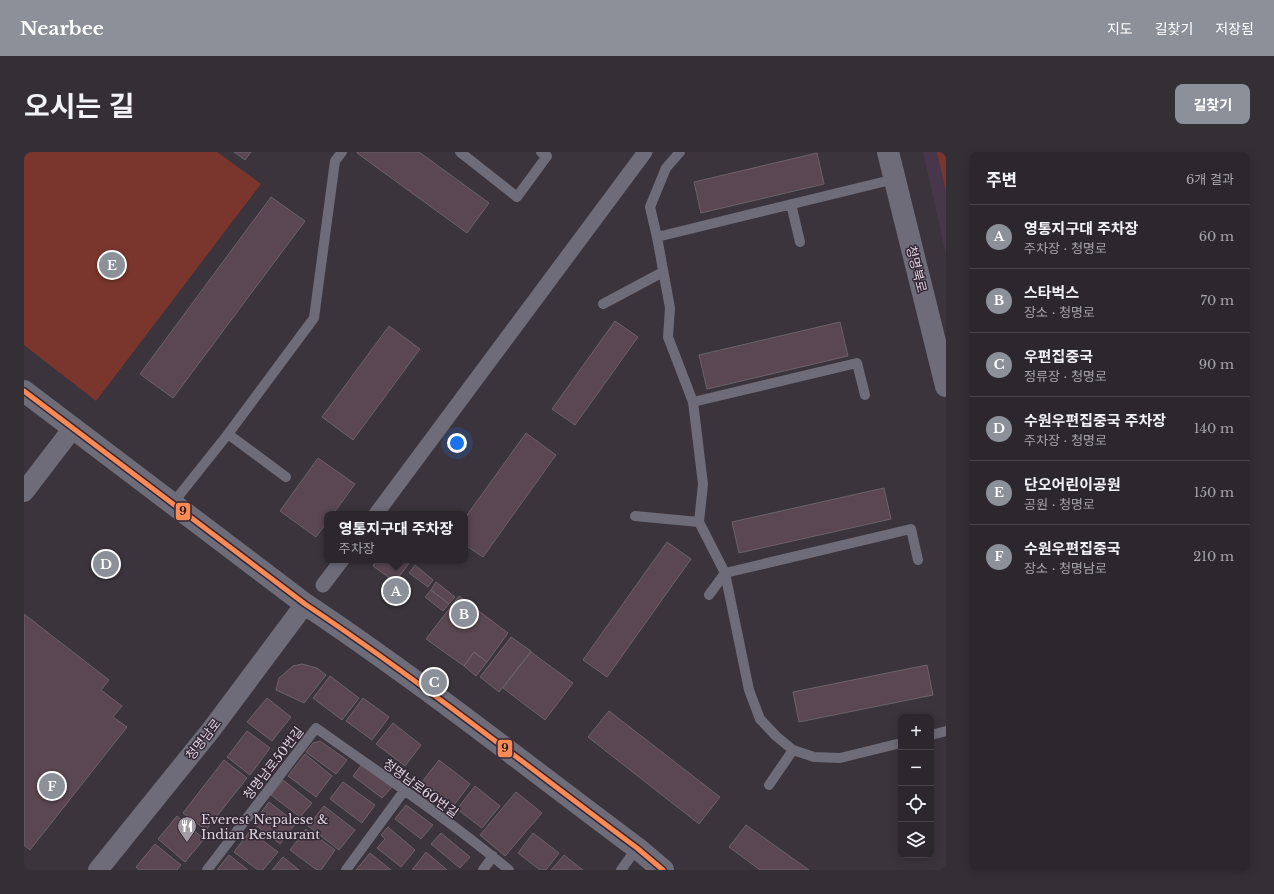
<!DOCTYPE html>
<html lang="ko">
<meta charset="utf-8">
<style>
body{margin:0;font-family:"Libre Baskerville","Noto Sans KR",serif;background:#342f35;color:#f1f3f6}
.controls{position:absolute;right:12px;bottom:12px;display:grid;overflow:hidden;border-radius:8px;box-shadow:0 2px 10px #0003}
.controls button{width:36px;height:36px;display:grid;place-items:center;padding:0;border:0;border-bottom:1px solid #484449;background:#2c272d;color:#f1f3f6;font:20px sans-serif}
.you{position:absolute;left:433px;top:291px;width:14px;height:14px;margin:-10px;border:3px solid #fff;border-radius:50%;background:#1a73e8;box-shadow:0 0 0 6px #1a73e833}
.badge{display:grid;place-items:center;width:26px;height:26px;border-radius:50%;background:#8c9099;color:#fff;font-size:13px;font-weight:700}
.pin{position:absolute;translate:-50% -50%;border:2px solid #fff;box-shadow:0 1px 4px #0006}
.popup{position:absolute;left:300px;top:359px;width:144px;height:52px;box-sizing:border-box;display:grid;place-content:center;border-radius:8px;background:#2c272d;filter:drop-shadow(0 1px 3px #0005);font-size:13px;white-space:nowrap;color:#a6a5aa}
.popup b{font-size:15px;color:#f1f3f6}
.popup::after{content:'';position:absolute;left:50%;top:100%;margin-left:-8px;border:8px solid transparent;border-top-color:#2c272d}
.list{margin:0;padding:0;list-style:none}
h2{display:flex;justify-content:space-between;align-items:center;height:52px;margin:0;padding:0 16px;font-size:17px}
h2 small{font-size:13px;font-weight:400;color:#a6a5aa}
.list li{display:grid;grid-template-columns:26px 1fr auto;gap:12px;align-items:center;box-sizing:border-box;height:64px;padding:0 16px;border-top:1px solid #484449}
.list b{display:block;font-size:15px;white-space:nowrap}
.list p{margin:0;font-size:13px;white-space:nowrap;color:#a6a5aa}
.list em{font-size:13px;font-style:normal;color:#a6a5aa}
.icon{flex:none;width:22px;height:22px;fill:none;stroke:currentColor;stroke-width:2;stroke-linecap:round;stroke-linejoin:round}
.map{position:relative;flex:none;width:922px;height:718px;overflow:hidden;border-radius:8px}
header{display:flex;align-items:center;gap:24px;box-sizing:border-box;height:56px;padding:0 20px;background:#8c9099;color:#fff}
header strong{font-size:19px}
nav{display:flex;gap:22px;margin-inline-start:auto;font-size:14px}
.intro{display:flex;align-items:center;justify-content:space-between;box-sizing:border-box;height:96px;padding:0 24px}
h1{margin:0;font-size:28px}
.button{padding:10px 18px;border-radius:8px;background:#8c9099;color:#fff;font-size:14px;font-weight:700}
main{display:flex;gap:24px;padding:0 24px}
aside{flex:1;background:#2c272d;border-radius:8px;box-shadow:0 2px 10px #0003}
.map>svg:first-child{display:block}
.built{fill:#48374b}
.green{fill:#7a362c}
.building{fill:#5a4751;stroke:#6b6368}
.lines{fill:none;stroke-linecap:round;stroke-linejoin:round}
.service{stroke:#6e6c78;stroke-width:10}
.pedestrian{stroke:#6e6c78;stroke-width:15}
.minor{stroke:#6e6c78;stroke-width:20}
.tertiary{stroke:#6e6c78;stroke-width:22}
.bus-1-casing{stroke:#332635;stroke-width:8}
.bus-1{stroke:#f98a56;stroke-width:5}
.labels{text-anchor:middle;stroke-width:3;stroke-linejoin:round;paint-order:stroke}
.street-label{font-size:13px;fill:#ded5df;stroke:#332635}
.poi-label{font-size:13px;fill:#ded5df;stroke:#332635;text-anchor:start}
.line-badge{stroke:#332635;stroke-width:1.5}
.pale-badge-label{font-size:11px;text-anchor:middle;font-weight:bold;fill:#111}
</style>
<header>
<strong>Nearbee</strong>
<nav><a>지도</a><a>길찾기</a><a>저장됨</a></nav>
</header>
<div class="intro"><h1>오시는 길</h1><a class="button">길찾기</a></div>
<main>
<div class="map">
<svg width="922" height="718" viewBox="0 0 922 718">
<rect width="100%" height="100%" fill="#3b343c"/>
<path class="built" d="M899,0H922V102Z"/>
<path class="green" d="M0,0H193L237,32L72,249L0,193Z
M913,0H922V40Z"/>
<path class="building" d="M210,0H227L221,8Z
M333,0H395L465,51L443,81L333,1Z
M793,1L800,32L677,61L670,30Z
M247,45L281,69L149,246L116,222Z
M591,169L614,185L551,273L528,257Z
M816,170L824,204L683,237L675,203Z
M365,174L396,197L329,288L298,265Z
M502,281L532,303L459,405L441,393V366Z
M294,306L331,332L309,362H303V370L292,385L256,359Z
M860,336L867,367L715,401L708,370Z
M643,390L667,407L583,525L559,508Z
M353,408H384L386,410L371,430L349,414Z
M391,413L409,428L404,435L385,421Z
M412,430L431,445L425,452L407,438Z
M407,438L425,452L419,459L401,445Z
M435,444L484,481L463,510L450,500L440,514L402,487Z
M0,462L85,528L77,538L98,554L89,565L103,575L6,698L0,693Z
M487,485L507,499L475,540L456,525Z
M450,500L463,510L452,524L440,514Z
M507,500L549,531L521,568L479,536Z
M278,512L293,516L302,523L280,551L252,538L255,526L269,514Z
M903,513L909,543L775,570L769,540Z
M306,524L335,546L318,568L289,546Z
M243,546L267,565L248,589L223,570Z
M339,546L365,565L348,588L322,569Z
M585,559L696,645L675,672L564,585Z
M369,571L397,593L381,614L352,592Z
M223,579L246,596L226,623L203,605Z
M296,589L323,608L312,622L282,600L289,591Z
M281,602L308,624L292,645L264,624Z
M200,608L223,626L182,678L159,661Z
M415,608L446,632L430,653L398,630Z
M338,612L368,635L358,646L329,624Z
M259,628L288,651L276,665L247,643Z
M319,630L351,653L338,671L306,647Z
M451,634L476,654L458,676L433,657Z
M492,640L518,661L481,704L456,683Z
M245,650L272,671L256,692L229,671Z
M382,653L409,673L397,687L371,667Z
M300,654L331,678L315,698L284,674Z
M153,664L180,687L161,710L134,687Z
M722,673L785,718H736L705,695Z
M364,675L391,698L377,715L353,696L361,687L357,683Z
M282,677L311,698L297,718H293L266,698Z
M226,679L254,700L239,718H234L210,700Z
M417,681L446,705L436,716L407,692Z
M509,681L535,701L522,718H516L494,701Z
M131,692L157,713L153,718H115L112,715Z
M402,700L423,718H388Z
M346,701L367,718H332Z
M205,703L224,718H193Z
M540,703L559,718H527Z
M259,705L275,718H248Z"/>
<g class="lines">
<path class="service" d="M436,0L493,45L523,4L517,0
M871,27L633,85L646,156L644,185L669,250L679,332L675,370L701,421L725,538L736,567L752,584L769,598L790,605L816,606L877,591
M767,52L776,90
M633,85L626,55L642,16L656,0
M579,152L639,120
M669,250L833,211L841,243
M204,282L262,325
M149,351L204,282L290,166L311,9L318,0
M611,364L675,370
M685,443L701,421L887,377L894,408
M907,583L922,579
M745,633L769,598
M183,718L292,576C357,622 424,667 485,718
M322,718L380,639
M459,718L469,704
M597,718L613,696"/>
<path class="pedestrian" d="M352,362L621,0
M299,433L318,408"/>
<path class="minor" d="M0,340L49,276
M74,718L187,578L281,452"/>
<path class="tertiary" d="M864,0L922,234
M0,239L281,452C395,528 503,614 613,696L639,718"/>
<defs>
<path id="bus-1" d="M0,239L281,452C395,528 503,614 613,696L639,718"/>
</defs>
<use href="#bus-1" class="bus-1-casing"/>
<use href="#bus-1" class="bus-1"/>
</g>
<defs>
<symbol id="restaurant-pin" viewBox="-11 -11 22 30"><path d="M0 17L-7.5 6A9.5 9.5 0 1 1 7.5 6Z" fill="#a59da6" stroke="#332635"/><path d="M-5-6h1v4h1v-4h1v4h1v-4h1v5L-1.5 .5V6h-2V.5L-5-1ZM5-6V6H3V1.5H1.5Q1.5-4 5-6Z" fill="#fff"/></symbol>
</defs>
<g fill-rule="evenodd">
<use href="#restaurant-pin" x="152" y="663" width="22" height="30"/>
</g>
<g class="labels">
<g class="street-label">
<text transform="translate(893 117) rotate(76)" y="5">청명북로</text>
<text transform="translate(179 587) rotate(-52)" y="5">청명남로</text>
<text transform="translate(249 611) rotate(-52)" y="5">청명남로50번길</text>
<text transform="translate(397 636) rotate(36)" y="5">청명남로60번길</text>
</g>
<g class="poi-label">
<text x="177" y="672">Everest Nepalese &amp;<tspan x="177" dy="15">Indian Restaurant</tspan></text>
</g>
</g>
<g class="line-badge">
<rect x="151" y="350" width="16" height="19" rx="4" fill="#f98a56"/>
<rect x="473" y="587" width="16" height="19" rx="4" fill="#f98a56"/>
</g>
<g class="pale-badge-label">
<text x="159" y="363">9</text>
<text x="481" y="600">9</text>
</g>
</svg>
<div class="controls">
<button>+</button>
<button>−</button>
<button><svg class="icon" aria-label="locate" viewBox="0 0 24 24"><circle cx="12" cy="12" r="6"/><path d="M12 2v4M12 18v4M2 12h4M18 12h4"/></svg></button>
<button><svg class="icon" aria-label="layers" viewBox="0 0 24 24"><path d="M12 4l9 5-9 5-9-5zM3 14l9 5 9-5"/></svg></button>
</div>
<div class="you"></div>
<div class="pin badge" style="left:372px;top:439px">A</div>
<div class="popup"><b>영통지구대 주차장</b>주차장</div>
<div class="pin badge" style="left:440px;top:462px">B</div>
<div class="pin badge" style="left:410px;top:530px">C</div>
<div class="pin badge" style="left:82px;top:412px">D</div>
<div class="pin badge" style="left:88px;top:113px">E</div>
<div class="pin badge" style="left:28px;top:634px">F</div>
</div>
<aside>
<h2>주변<small>6개 결과</small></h2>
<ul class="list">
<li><span class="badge">A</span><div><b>영통지구대 주차장</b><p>주차장 · 청명로</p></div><em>60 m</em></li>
<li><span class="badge">B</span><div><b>스타벅스</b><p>장소 · 청명로</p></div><em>70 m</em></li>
<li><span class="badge">C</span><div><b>우편집중국</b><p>정류장 · 청명로</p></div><em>90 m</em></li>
<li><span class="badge">D</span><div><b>수원우편집중국 주차장</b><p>주차장 · 청명로</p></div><em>140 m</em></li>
<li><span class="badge">E</span><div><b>단오어린이공원</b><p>공원 · 청명로</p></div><em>150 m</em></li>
<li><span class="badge">F</span><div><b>수원우편집중국</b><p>장소 · 청명남로</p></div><em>210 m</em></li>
</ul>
</aside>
</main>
